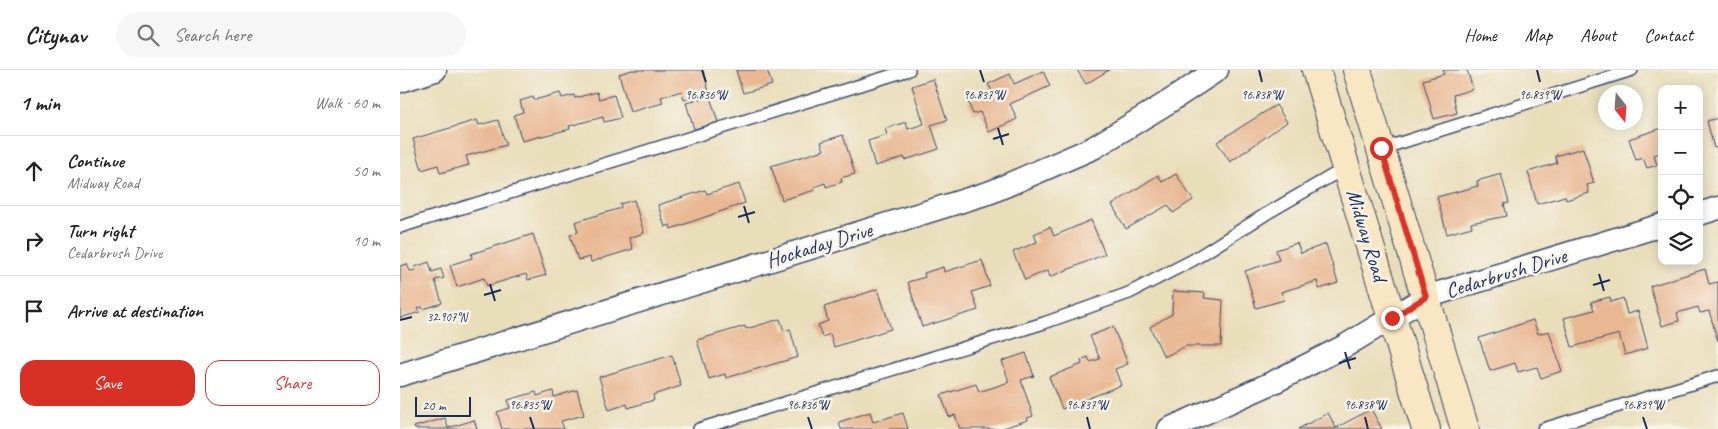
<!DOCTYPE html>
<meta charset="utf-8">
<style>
body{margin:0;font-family:Caveat,sans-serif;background:#f6f6f6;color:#222}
.controls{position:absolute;right:15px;top:15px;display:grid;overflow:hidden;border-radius:10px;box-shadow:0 2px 12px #0003}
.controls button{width:45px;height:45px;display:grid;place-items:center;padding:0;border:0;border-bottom:1px solid #e0e0e0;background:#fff;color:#222;font:25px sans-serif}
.compass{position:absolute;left:1198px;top:15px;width:45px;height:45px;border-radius:50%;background:#fff;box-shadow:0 2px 12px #0003;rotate:163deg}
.scale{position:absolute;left:15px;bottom:12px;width:56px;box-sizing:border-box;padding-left:5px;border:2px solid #1b2f5e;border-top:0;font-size:14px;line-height:18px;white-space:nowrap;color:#1b2f5e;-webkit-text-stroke:4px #f7f3e8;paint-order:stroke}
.stop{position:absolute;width:15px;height:15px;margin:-11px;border:4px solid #d93025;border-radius:50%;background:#fff}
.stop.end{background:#d93025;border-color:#fff;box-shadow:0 1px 5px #0008}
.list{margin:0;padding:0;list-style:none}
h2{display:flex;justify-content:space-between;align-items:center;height:65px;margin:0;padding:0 20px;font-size:21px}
h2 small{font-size:16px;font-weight:400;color:#767676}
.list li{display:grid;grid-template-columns:32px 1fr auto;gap:15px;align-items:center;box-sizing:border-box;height:70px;padding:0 20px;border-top:1px solid #e0e0e0}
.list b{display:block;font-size:19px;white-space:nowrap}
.list p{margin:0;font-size:16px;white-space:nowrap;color:#767676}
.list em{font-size:16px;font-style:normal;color:#767676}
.actions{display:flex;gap:10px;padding:15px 20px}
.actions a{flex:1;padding:11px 0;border:1px solid #d93025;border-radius:15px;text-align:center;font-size:18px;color:#d93025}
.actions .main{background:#d93025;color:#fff}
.icon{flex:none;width:28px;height:28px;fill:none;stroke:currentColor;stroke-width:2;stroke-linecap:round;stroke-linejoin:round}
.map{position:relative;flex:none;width:1318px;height:359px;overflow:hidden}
header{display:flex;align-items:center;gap:30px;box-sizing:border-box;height:70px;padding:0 25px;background:#fff;border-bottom:1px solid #e0e0e0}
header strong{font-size:24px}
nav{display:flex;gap:28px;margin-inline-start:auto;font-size:18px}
.search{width:350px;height:45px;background:#f6f6f6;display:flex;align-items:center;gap:12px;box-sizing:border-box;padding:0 18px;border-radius:28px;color:#767676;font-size:19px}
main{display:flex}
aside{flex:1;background:#fff}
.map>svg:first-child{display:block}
.building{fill:#e9b893}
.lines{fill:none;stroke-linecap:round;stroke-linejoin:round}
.service-casing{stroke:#3a496c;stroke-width:14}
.minor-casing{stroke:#3a496c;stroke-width:25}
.secondary-casing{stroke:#3a496c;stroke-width:30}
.service{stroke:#fff;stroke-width:11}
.minor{stroke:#fff;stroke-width:22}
.secondary{stroke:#f9e7c3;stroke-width:28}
.route{stroke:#d93025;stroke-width:6}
.ticks{fill:none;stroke:#1b2f5e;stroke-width:2}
.labels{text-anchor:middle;stroke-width:5;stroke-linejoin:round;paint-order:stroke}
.street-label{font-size:21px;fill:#1b2f5e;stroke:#f7f3e8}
.ticks-label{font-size:12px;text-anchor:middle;fill:#1b2f5e;stroke:#f7f3e8;stroke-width:5;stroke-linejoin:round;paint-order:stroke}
</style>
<header>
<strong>Citynav</strong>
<div class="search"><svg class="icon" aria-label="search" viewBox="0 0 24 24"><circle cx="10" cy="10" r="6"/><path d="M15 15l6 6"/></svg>Search here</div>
<nav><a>Home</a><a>Map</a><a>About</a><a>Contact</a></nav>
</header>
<main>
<aside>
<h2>1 min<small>Walk · 60 m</small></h2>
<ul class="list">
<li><svg class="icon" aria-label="ahead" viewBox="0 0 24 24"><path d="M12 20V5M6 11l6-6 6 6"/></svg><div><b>Continue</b><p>Midway Road</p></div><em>50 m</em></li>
<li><svg class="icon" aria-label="right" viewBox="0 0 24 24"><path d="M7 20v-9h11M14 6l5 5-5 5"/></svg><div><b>Turn right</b><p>Cedarbrush Drive</p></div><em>10 m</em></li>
<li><svg class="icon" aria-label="arrive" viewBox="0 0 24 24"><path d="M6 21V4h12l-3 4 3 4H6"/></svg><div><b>Arrive at destination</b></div></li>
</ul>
<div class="actions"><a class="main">Save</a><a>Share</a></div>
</aside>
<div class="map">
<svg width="1318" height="359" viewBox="0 0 1318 359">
<rect width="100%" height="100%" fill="#f7f3e8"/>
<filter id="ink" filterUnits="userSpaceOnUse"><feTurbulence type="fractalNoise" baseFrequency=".02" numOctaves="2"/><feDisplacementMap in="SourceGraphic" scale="10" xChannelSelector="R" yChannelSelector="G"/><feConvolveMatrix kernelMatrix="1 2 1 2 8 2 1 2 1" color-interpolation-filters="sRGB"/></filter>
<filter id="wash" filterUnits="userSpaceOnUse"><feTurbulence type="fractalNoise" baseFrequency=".0096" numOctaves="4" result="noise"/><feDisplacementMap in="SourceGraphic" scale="20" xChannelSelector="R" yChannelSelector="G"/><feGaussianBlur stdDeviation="1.12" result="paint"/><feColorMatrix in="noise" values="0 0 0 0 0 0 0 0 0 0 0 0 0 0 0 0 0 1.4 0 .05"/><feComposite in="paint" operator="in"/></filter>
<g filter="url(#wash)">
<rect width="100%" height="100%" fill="#e9deba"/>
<g id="blocks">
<path class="building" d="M232,0H303L309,22L299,26L300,30L310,27L318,52L294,59L286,33L295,31L294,27L284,30L282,21L261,27L263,33L230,42L219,4Z
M336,0H367L372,15L343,23Z
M677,0H709L686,14Z
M1043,0H1067L1073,19L1053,25L1057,43L1034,49L1023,10L1044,4Z
M643,1L650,16L610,34L617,49L589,62L580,42L573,44L568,32L592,21L588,14L610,4L614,14Z
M533,9L547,50L531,55L539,79L505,90L504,87L475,96L468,71L487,65L485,59L506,52L508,59L524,54L512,16Z
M197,22L199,29L214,25L221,48L204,52L203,47L169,56L170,59L122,71L114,45L123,42L120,31L133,27L134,30L160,23L162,28L174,25L175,28Z
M876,35L887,52L830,92L817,72Z
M1318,48V77L1314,78L1307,51Z
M77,50L79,55L98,50L106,75L66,86L69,95L40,103L38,95L22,100L13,69Z
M1262,58V82L1254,85L1257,95L1247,98L1243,88L1236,90L1229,69Z
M443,65L455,104L441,108L442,112L426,117L425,113L414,117L415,120L382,130L371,96L424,80L421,72Z
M1183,78L1194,113L1187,115L1189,123L1166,130L1165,126L1137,134L1128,102L1157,93L1155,86Z
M776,104L793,130L773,143L768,135L726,159L712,135L758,105L762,112Z
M1101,104L1109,133L1104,134L1107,146L1071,153L1072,157L1047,164L1037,127L1078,116L1077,111Z
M339,114L345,133L271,159L270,155L265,157L258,135L305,120L307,124Z
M234,130L244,163L229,168L233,179L191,192L190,187L178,190L170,165L178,162L175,152L221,138L220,134Z
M691,150L705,184L650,207L648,200L625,210L613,182L637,172L634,164L650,157L654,166Z
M133,164L146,205L128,210L126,204L87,216L84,208L57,217L50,195L72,188L71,184Z
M897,173L901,183L926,174L938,213L919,219L917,211L881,222L884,230L856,238L845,201L879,190L876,180Z
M582,190L590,216L572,222L578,240L522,257L508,212L525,207L524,203L543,197L544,202Z
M29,192L32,202L41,199L44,208L35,210L42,233L23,239L22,237L18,238L20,242L0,248V196L7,194L10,201L16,200L15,197Z
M1305,199L1309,214L1318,212V271L1309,241L1300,243L1298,237L1277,243L1279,251L1262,256L1250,216Z
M478,219L491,259L434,277L430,264L422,267L418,255L428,251L424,237Z
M773,221L805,223L804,228L823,230L821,276H786L764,287L750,257L772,244Z
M1210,227L1211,232L1223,228L1227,244L1238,241L1248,278L1225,285L1219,264L1172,277L1164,248L1194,240L1191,232Z
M380,249L384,261L390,259L398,287L326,308L325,304L309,309L297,270L345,256L346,259Z
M1133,250L1138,264L1149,261L1162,301L1141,308L1137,297L1118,302L1115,293L1090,301L1079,268Z
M713,257L728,294L715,299L721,315L662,339L649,307L682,294L681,290L688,287L690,292L700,289L690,266Z
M626,283L634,306L621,310L633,346L627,348L628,350L600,359H560L555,345L549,347L541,325L576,314L579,322L609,312L602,291Z
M272,285L281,316L253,325L254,330L228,338L227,334L209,340L199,307Z
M177,320L184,345L161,351L164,359H102L97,342L110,338L108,330L136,322L137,326L153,321L154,327Z
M971,339L982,359H898L928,343L936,358Z
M470,342L473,352L503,343L508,359H441L439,352Z
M45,348L48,358L74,350L77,359H15L14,357Z"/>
</g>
</g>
<g filter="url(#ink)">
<use href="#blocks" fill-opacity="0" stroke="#3a496c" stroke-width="1"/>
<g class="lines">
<defs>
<path id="service" d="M981,79L1232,0
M0,157L509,0
M299,359L644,253L729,223L793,190L866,144L945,98
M1143,359L1318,306"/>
<path id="minor" d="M0,11L35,0
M1299,144L1318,138
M0,305L591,122L693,78L767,33L817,0
M769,359L874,312L945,276L1026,227L1262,155"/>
<path id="secondary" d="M916,0L1026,359
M957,0L1065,359"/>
</defs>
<use href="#service" class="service-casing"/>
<use href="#minor" class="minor-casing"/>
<use href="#secondary" class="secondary-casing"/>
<use href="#service" class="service"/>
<use href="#minor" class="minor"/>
<use href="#secondary" class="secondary"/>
</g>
</g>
<g class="lines" filter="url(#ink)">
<path class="route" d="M981,78L1026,227L992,248"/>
</g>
<path class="ticks" d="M302,0L306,12M580,0L584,12M859,0L862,12M1137,0L1140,12M598,58L603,75M593,69L609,64M344,136L349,153M338,147L355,142M1199,204L1204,221M90,214L95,231M1193,215L1210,210M84,225L101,220M0,250L12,247M945,282L950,299M939,293L956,288M130,347L134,359M408,347L412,359M687,347L690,359M965,347L968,359M1243,347L1247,359"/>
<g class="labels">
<g class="street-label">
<text transform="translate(967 165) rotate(73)" y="7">Midway Road</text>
<text transform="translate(419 175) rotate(-17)" y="7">Hockaday Drive</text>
<text transform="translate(1106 203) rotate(-17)" y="7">Cedarbrush Drive</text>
</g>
</g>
<g class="ticks-label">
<text x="306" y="29">96.836°W</text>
<text x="584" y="29">96.837°W</text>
<text x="862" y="29">96.838°W</text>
<text x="1140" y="29">96.839°W</text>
<text x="47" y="251">32.907°N</text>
<text x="130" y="339">96.835°W</text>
<text x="408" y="339">96.836°W</text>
<text x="687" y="339">96.837°W</text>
<text x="965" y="339">96.838°W</text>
<text x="1243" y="339">96.839°W</text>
</g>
</svg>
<div class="controls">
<button>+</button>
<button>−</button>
<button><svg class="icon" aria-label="locate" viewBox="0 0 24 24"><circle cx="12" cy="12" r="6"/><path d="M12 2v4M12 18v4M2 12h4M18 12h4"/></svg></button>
<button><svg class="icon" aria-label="layers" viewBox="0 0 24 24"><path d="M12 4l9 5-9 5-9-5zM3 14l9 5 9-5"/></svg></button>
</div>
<svg class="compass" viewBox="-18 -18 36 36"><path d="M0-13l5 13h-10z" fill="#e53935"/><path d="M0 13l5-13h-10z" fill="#767676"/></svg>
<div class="scale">20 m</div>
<div class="stop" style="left:981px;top:78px"></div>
<div class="stop end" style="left:992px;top:248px"></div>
</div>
</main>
